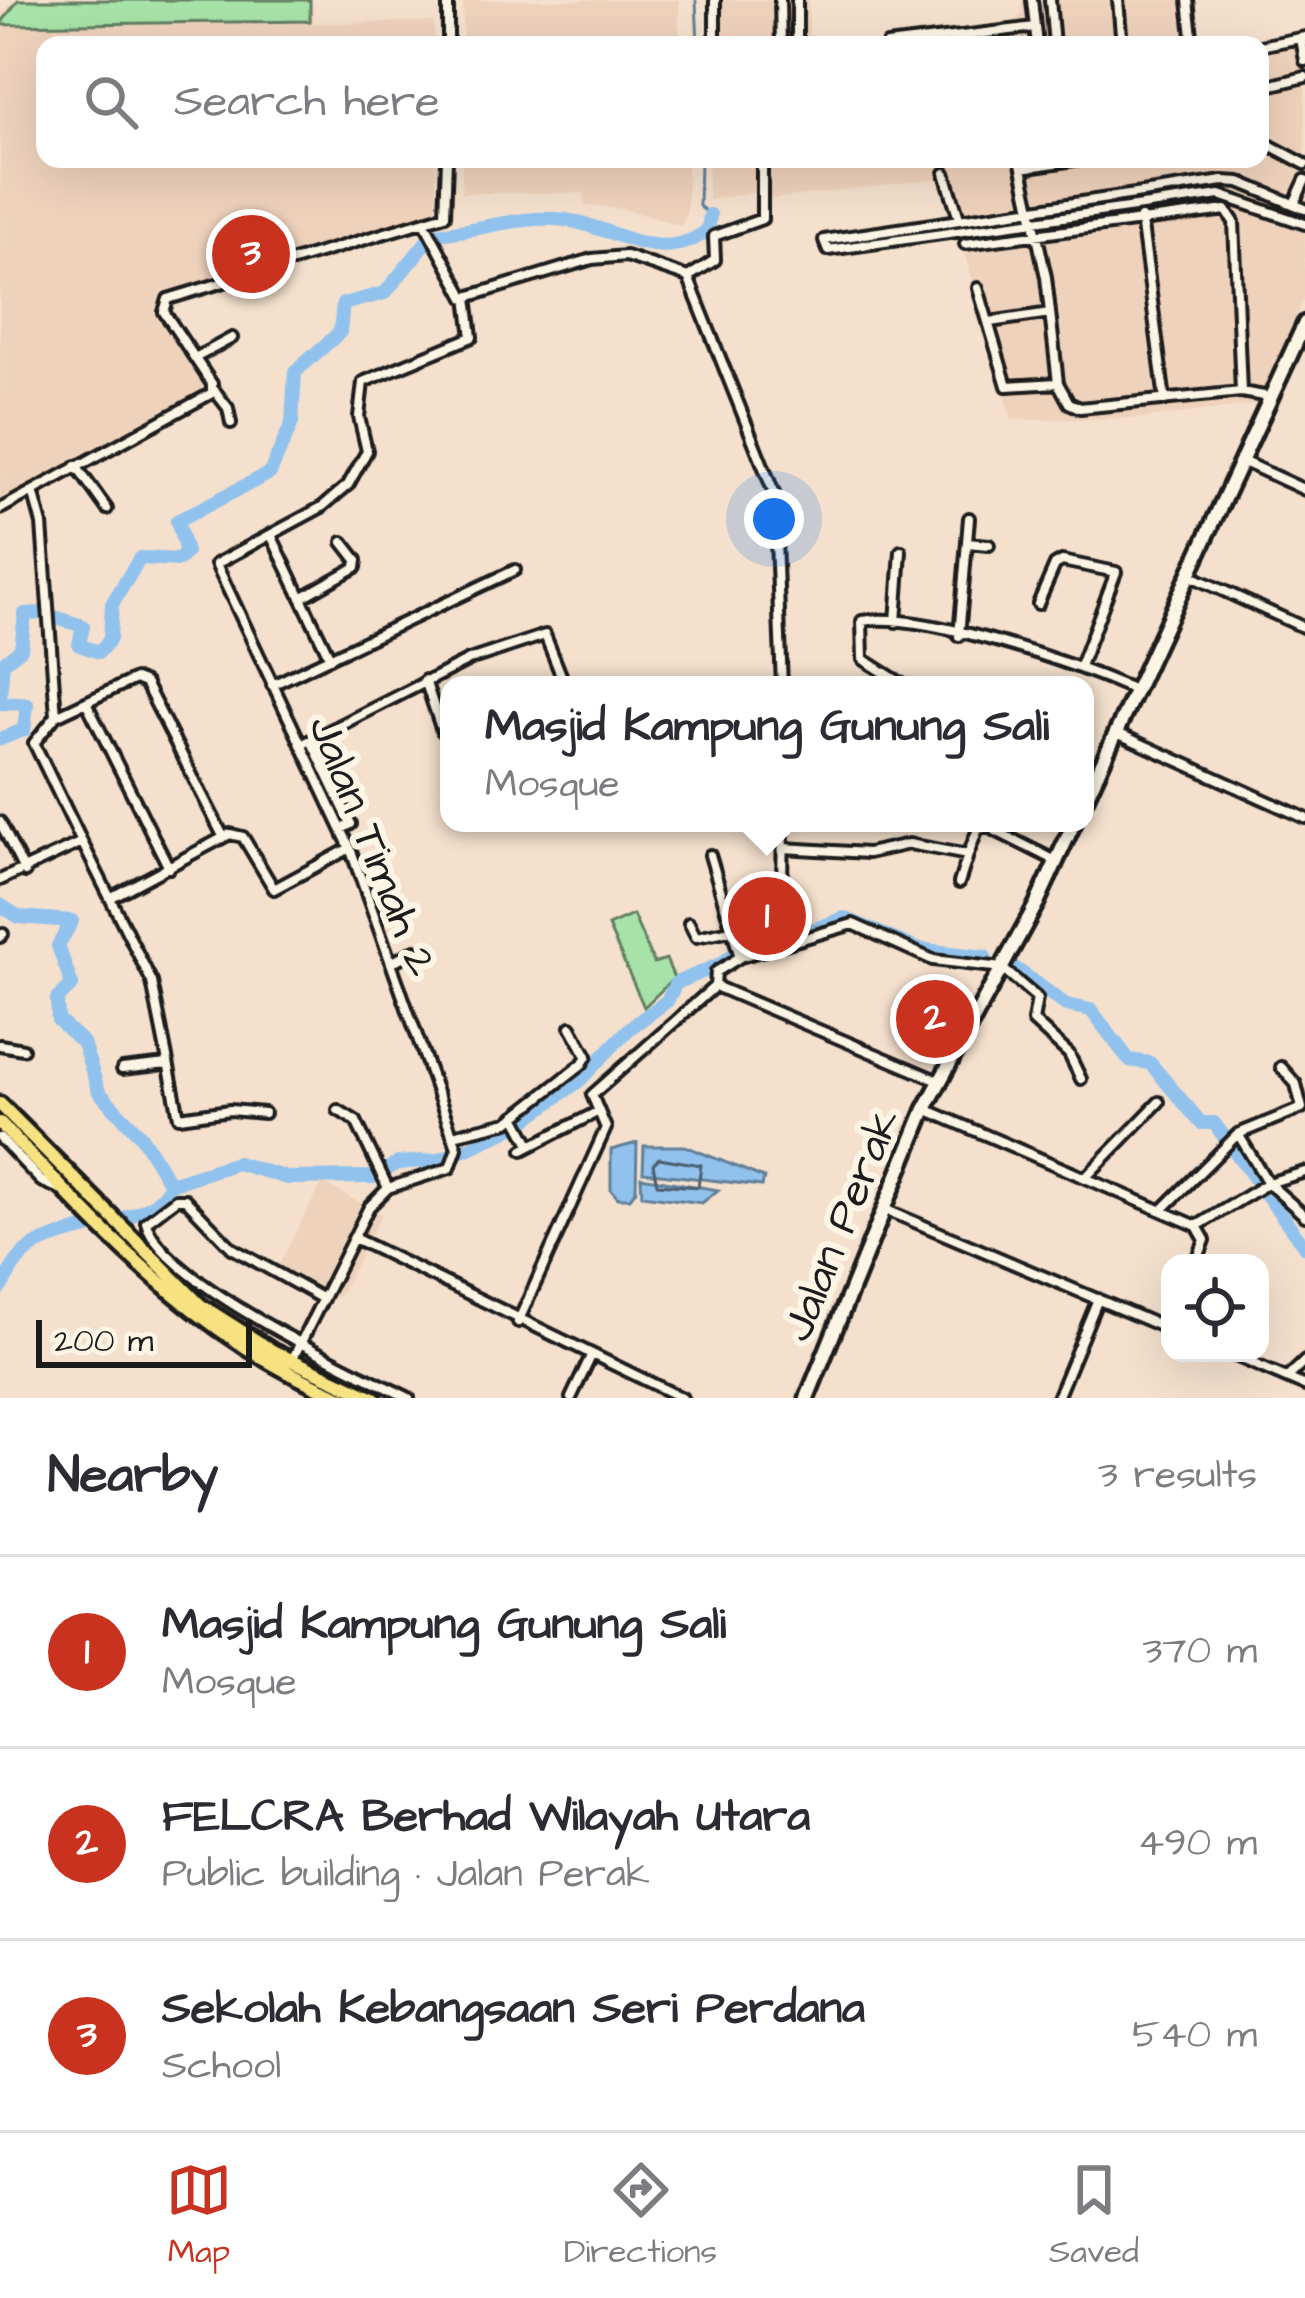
<!DOCTYPE html>
<meta charset="utf-8">
<style>
body{margin:0;font-family:"Architects Daughter",sans-serif;background:#f7f7f7;color:#2b2b33}
.controls{position:absolute;right:36px;bottom:36px;display:grid;overflow:hidden;border-radius:24px;box-shadow:0 12px 48px #0002}
.controls button{width:108px;height:108px;display:grid;place-items:center;padding:0;border:0;border-bottom:3px solid #e1e1e2;background:#fff;color:#2b2b33;font:60px sans-serif}
.scale{position:absolute;left:36px;bottom:30px;width:216px;box-sizing:border-box;padding-left:12px;border:6px solid #1c1c1c;border-top:0;font-size:33px;line-height:42px;white-space:nowrap;color:#1c1c1c;-webkit-text-stroke:9px #fcf5e5;paint-order:stroke}
.you{position:absolute;left:774px;top:519px;width:42px;height:42px;margin:-30px;border:9px solid #fff;border-radius:50%;background:#1a73e8;box-shadow:0 0 0 18px #1a73e833}
.badge{display:grid;place-items:center;width:78px;height:78px;border-radius:50%;background:#c8321e;color:#fff;font-size:39px;font-weight:700}
.pin{position:absolute;translate:-50% -50%;border:6px solid #fff;box-shadow:0 3px 12px #0006}
.popup{position:absolute;left:440px;top:676px;width:654px;height:156px;box-sizing:border-box;display:grid;place-content:center;border-radius:24px;background:#fff;filter:drop-shadow(0 3px 9px #0005);font-size:39px;white-space:nowrap;color:#7c7c81}
.popup b{font-size:45px;color:#2b2b33}
.popup::after{content:'';position:absolute;left:50%;top:100%;margin-left:-24px;border:24px solid transparent;border-top-color:#fff}
.list{margin:0;padding:0;list-style:none}
h2{display:flex;justify-content:space-between;align-items:center;height:156px;margin:0;padding:0 48px;font-size:51px}
h2 small{font-size:39px;font-weight:400;color:#7c7c81}
.list li{display:grid;grid-template-columns:78px 1fr auto;gap:36px;align-items:center;box-sizing:border-box;height:192px;padding:0 48px;border-top:3px solid #e1e1e2}
.list b{display:block;font-size:45px;white-space:nowrap}
.list p{margin:0;font-size:39px;white-space:nowrap;color:#7c7c81}
.list em{font-size:39px;font-style:normal;color:#7c7c81}
.icon{flex:none;width:66px;height:66px;fill:none;stroke:currentColor;stroke-width:2;stroke-linecap:round;stroke-linejoin:round}
.map{position:relative;flex:none;width:1305px;height:1398px;overflow:hidden}
.search{position:absolute;background:#fff;box-shadow:0 12px 48px #0002;left:36px;right:36px;top:36px;height:132px;display:flex;align-items:center;gap:30px;box-sizing:border-box;padding:0 42px;border-radius:24px;color:#7c7c81;font-size:45px}
.sheet{height:732px;background:#fff}
nav{display:flex;justify-content:space-around;align-items:center;box-sizing:border-box;height:168px;border-top:3px solid #e1e1e2;background:#fff;font-size:33px;color:#7c7c81}
nav a{display:grid;justify-items:center;gap:6px}
nav .on{color:#c8321e}
.map>svg:first-child{display:block}
.built{fill:#efd2bc}
.green{fill:#a7e2a8;stroke:#627f62;stroke-width:3}
.water{fill:#91c2ed;stroke:#628099;stroke-width:3}
.lines{fill:none;stroke-linecap:round;stroke-linejoin:round}
.shore{stroke:#4b5e70;stroke-width:3}
.stream{stroke:#628099;stroke-width:3}
.river{stroke:#91c2ed;stroke-width:14}
.street-casing{stroke:#1c1c1c;stroke-width:16}
.secondary-casing{stroke:#1c1c1c;stroke-width:21}
.primary-casing{stroke:#1c1c1c;stroke-width:21}
.street{stroke:#fcf5e5;stroke-width:8}
.secondary{stroke:#fcf5e5;stroke-width:12}
.primary{stroke:#f7e281;stroke-width:12}
.labels{text-anchor:middle;stroke-width:12;stroke-linejoin:round;paint-order:stroke}
.street-label{font-size:45px;fill:#1c1c1c;stroke:#fcf5e5}
</style>
<div class="map">
<svg width="1305" height="1398" viewBox="0 0 1305 1398">
<rect width="100%" height="100%" fill="#f4e0cd"/>
<filter id="ink" filterUnits="userSpaceOnUse"><feTurbulence type="fractalNoise" baseFrequency=".00833" numOctaves="2"/><feDisplacementMap in="SourceGraphic" scale="24" xChannelSelector="R" yChannelSelector="G"/><feConvolveMatrix kernelMatrix="1 2 1 2 8 2 1 2 1" color-interpolation-filters="sRGB"/></filter>
<g filter="url(#ink)">
<path class="built" d="M15,0H312L313,23L434,22L435,45H45V159H436V221L157,303L213,390L0,511V17Z
M463,0H679V45H463Z
M708,0H808L810,45H708Z
M1021,0H1184L1189,45H853L1011,27L1022,13Z
M1305,45V297L1257,404L1148,418L1012,420L943,178L771,199L769,190L708,200V159H1260V56Z
M462,159H687V211L681,226L624,209L585,205L584,193H462Z
M322,1183L382,1214L338,1298L278,1266Z"/>
<path class="green" d="M18,0H310V21L0,25Z
M633,915L654,963L666,959L674,978L644,1007L608,926Z"/>
<path class="water" d="M637,1143L636,1190L630,1198H618L611,1190V1150Z
M644,1146H685L764,1178L762,1186L643,1172Z
M641,1177L718,1190L702,1203L642,1195Z"/>
<g class="lines">
<path class="shore" d="M659,1158L701,1165L698,1187L657,1184L653,1164Z"/>
<path class="stream" d="M696,1L698,45
M700,159L699,206L710,215"/>
<path class="river" d="M0,696L3,663L21,649L25,614L41,613L83,626L79,645L99,652L110,639L112,604L140,558L179,560L186,552L177,521L270,473L292,423L295,372L340,332L343,304L385,293L433,234C476,232 521,214 565,220C614,226 659,268 708,230L710,215
M0,703L27,704L24,730L0,739
M0,905L19,917L72,921L58,946L72,985L57,999L58,1020L83,1043L99,1092L141,1136L170,1184
M1016,969L1066,1005L1091,1010L1129,1060L1150,1063L1201,1123H1214L1305,1247
M170,1184L237,1163L287,1178L373,1177L398,1163L438,1160L472,1147L521,1123L580,1080L630,1028L667,1001L676,983L721,964L755,937L797,936L844,918L917,949L985,957
M0,1289C8,1275 15,1261 27,1251C61,1224 156,1226 170,1184"/>
<defs>
<path id="street" d="M715,0V45
M780,0L781,45
M797,0V45
M1032,0L1037,45
M1050,0L1054,45
M1118,0L1122,45
M1188,0L1193,45
M1301,38L1305,61
M448,45V0
M887,45L1035,27
M1260,46L1305,37
M1260,88L1305,77
M1260,140L1305,164
M1020,159L1046,277L1058,383L1069,403L1080,408L1241,392L1270,397
M1022,168L1081,159
M945,173L959,218
M1294,204L1305,180
M1305,209L1240,182L1223,181L824,240L828,250L1220,195L1305,224
M1141,218L1165,400
M424,222L465,298
M965,244L1226,210L1234,222L1241,392
M688,277L774,493L782,685
M688,277L715,260L714,236L762,219V159
M978,288L1007,386L1058,383
M990,322L1050,313
M195,358L232,338
M214,390L228,408L231,423
M1242,461L1305,490
M76,466L107,509
M33,491L42,524L56,716
M0,509L212,393V384L164,312L168,299L445,215L447,159
M271,535L330,658
M967,543L989,545
M1191,576L1305,628
M301,598L356,567L357,560L343,542
M1038,604L1055,565L1062,561L1116,572L1080,666
M896,622L901,551
M959,636L969,518
M425,680L442,731
M272,685L515,570
M904,685L863,659L862,621C925,611 1077,665 1137,691
M86,702L169,868
M1117,733L1305,818
M311,740L351,824L342,829
M301,745L469,660L545,635L565,685
M0,822L25,872
M82,842L34,743L56,716L135,679L145,683L223,836
M783,848L868,853L909,844L968,855L978,829L988,827L1056,861
M710,855L740,957
M0,880L82,842L152,982L179,1117L230,1110L264,1113
M959,883L968,855
M110,898L230,834L243,837L274,889L350,848
M689,923L696,937L731,930
M0,937L3,934
M781,945L783,823
M391,963L415,950L421,953
M0,1045L23,1049
M122,1069L167,1064
M939,1081L715,986L716,972L740,957L853,924L933,960L1002,968L1037,998L1033,1021L1069,1054L1081,1079
M925,1109L1197,1226L1205,1240L1196,1263
M338,1110L356,1121L388,1188
M515,1116L530,1144
M1238,1134L1268,1183L1305,1216
M453,1135L508,1122L582,1064L587,1056L571,1027
M0,1138L41,1181L60,1189
M523,1150L597,1112
M1086,1177L1159,1102
M884,1209L1170,1330
M1163,1209L1238,1134L1302,1108L1296,1084L1281,1067
M1197,1226L1268,1183L1305,1172
M354,1238L682,1398
M323,1299L232,1248L185,1199H176L146,1222C161,1281 352,1370 409,1398
M518,1322L606,1128L592,1095L715,986
M1228,1353L1305,1386
M292,1360L369,1207L388,1188L450,1168L457,1148L350,848L216,564L322,507L348,485L367,451L359,417L363,382L472,337L467,297L592,259L626,256L688,277
M1288,1377L1305,1361
M571,1398L591,1356
M1057,1398L1098,1299"/>
<path id="secondary" d="M1085,800L1305,323
M807,1398L925,1109L1037,903L1074,823"/>
<path id="primary" d="M0,1104L200,1305L274,1352L374,1398
M0,1123C104,1232 200,1340 343,1398"/>
</defs>
<use href="#street" class="street-casing"/>
<use href="#secondary" class="secondary-casing"/>
<use href="#primary" class="primary-casing"/>
<use href="#street" class="street"/>
<use href="#secondary" class="secondary"/>
<use href="#primary" class="primary"/>
</g>
</g>
<g class="labels">
<g class="street-label">
<text transform="translate(375 845) rotate(68)" y="16">Jalan Timah 2</text>
<text transform="translate(839 1224) rotate(-68)" y="16">Jalan Perak</text>
</g>
</g>
</svg>
<div class="controls">
<button><svg class="icon" aria-label="locate" viewBox="0 0 24 24"><circle cx="12" cy="12" r="6"/><path d="M12 2v4M12 18v4M2 12h4M18 12h4"/></svg></button>
</div>
<div class="scale">200 m</div>
<div class="you"></div>
<div class="pin badge" style="left:767px;top:916px">1</div>
<div class="popup"><b>Masjid Kampung Gunung Sali</b>Mosque</div>
<div class="pin badge" style="left:935px;top:1019px">2</div>
<div class="pin badge" style="left:251px;top:254px">3</div>
<div class="search"><svg class="icon" aria-label="search" viewBox="0 0 24 24"><circle cx="10" cy="10" r="6"/><path d="M15 15l6 6"/></svg>Search here</div>
</div>
<section class="sheet">
<h2>Nearby<small>3 results</small></h2>
<ul class="list">
<li><span class="badge">1</span><div><b>Masjid Kampung Gunung Sali</b><p>Mosque</p></div><em>370 m</em></li>
<li><span class="badge">2</span><div><b>FELCRA Berhad Wilayah Utara</b><p>Public building · Jalan Perak</p></div><em>490 m</em></li>
<li><span class="badge">3</span><div><b>Sekolah Kebangsaan Seri Perdana</b><p>School</p></div><em>540 m</em></li>
</ul>
</section>
<nav>
<a class="on"><svg class="icon" aria-label="map" viewBox="0 0 24 24"><path d="M3 6l6-2 6 2 6-2v14l-6 2-6-2-6 2zM9 4v14M15 6v14"/></svg>Map</a>
<a><svg class="icon" aria-label="directions" viewBox="0 0 24 24"><path d="M12 3l9 9-9 9-9-9zM9 14v-3h6M13 9l2 2-2 2"/></svg>Directions</a>
<a><svg class="icon" aria-label="saved" viewBox="0 0 24 24"><path d="M7 4h10v16l-5-4-5 4z"/></svg>Saved</a>
</nav>
